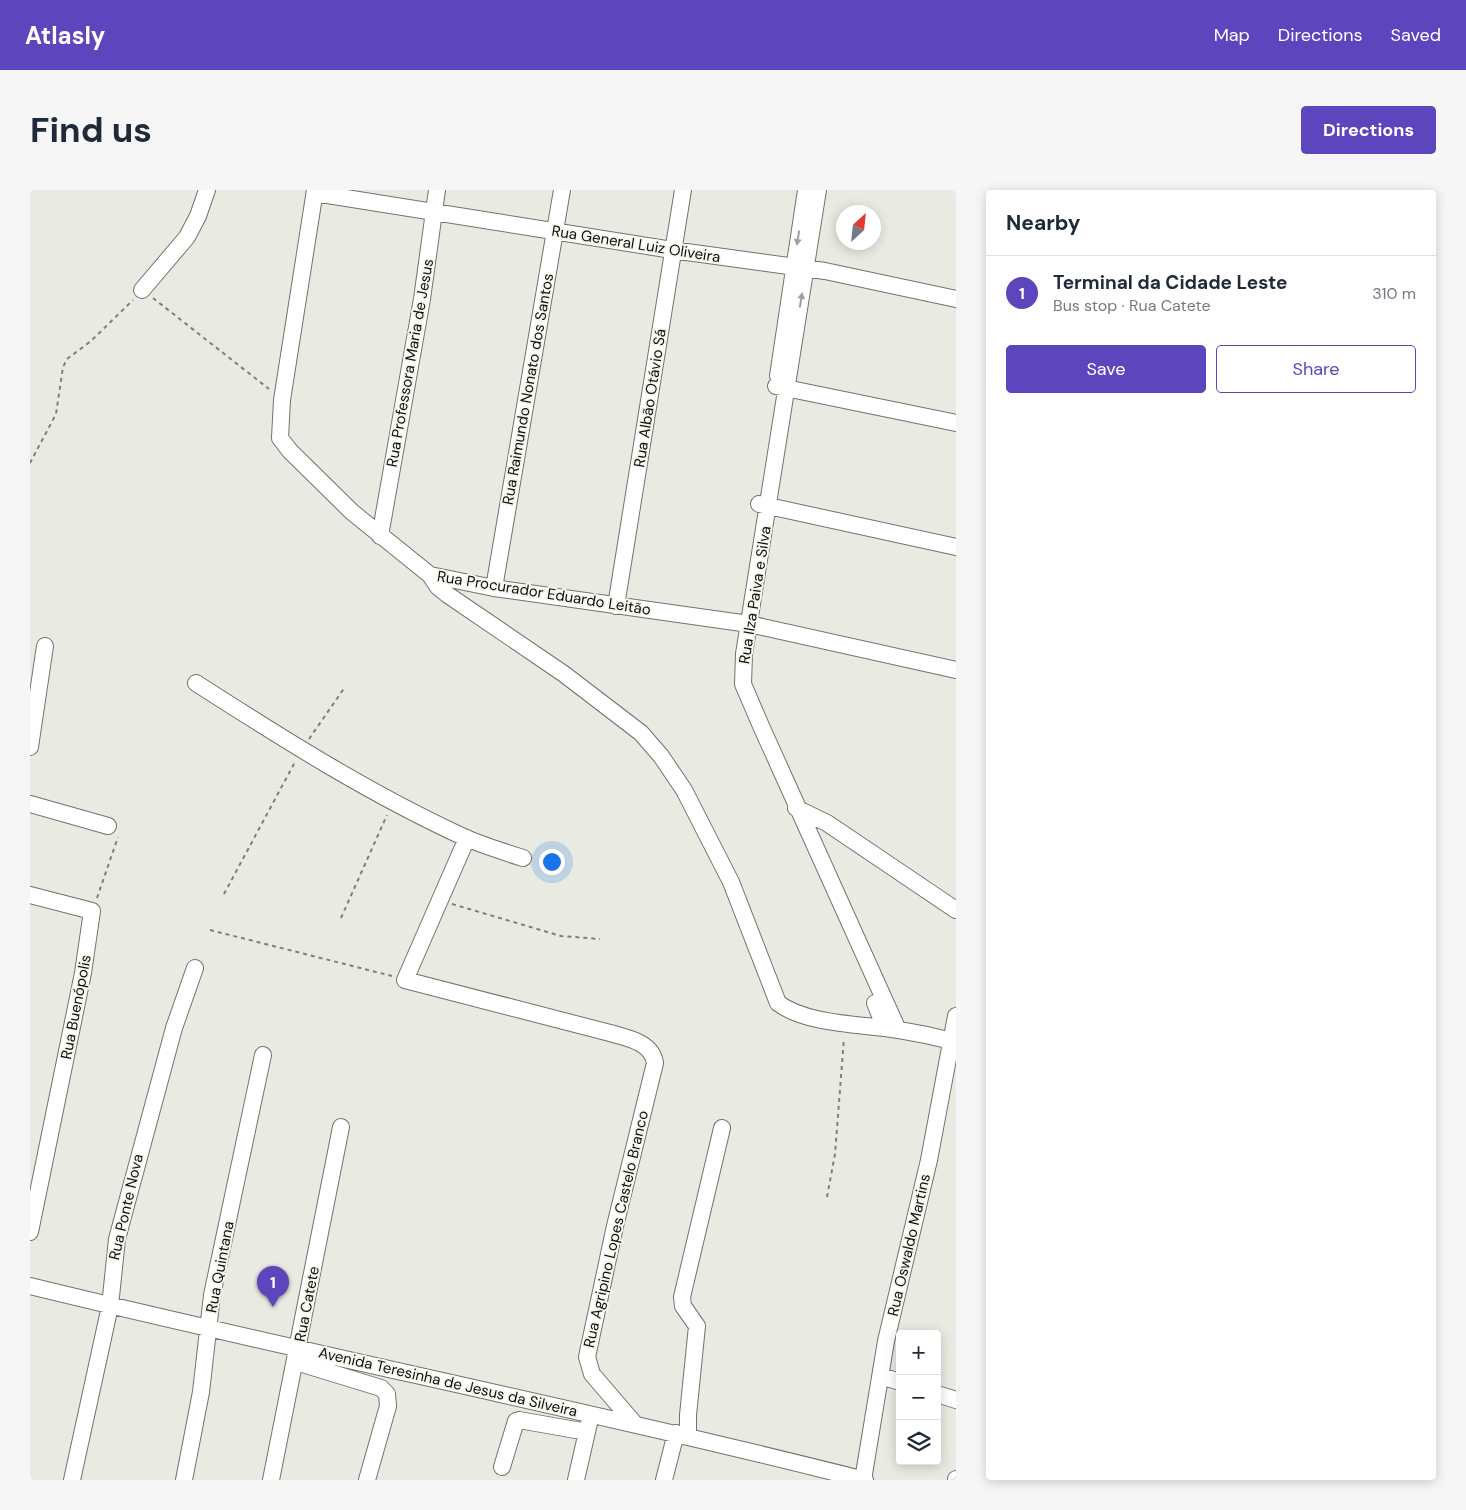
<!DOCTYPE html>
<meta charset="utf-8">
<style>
body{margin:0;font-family:"DM Sans",sans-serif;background:#f6f6f7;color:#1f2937}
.controls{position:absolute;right:15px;bottom:15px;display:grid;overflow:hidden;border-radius:5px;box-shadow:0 2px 12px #0003}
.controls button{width:45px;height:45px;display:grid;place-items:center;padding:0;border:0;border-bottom:1px solid #e0e1e3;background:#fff;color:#1f2937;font:25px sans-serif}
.compass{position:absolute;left:806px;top:15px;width:45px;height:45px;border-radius:50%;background:#fff;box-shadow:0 2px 12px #0003;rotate:27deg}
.you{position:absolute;left:521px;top:671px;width:18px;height:18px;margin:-12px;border:4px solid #fff;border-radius:50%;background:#1a73e8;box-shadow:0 0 0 8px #1a73e833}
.badge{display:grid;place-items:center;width:32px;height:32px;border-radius:50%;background:#5c45bd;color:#fff;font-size:16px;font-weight:700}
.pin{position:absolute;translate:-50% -41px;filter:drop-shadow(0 1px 2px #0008)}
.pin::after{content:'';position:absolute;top:26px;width:18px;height:15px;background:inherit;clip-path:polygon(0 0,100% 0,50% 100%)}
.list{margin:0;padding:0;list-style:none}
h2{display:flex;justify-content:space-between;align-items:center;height:65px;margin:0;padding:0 20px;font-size:21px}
h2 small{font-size:16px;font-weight:400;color:#747a83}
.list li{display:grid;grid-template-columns:32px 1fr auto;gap:15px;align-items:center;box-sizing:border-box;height:75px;padding:0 20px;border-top:1px solid #e0e1e3}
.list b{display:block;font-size:19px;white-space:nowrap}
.list p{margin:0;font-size:16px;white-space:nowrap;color:#747a83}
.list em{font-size:16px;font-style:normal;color:#747a83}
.actions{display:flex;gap:10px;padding:15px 20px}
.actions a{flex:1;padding:11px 0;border:1px solid #5c45bd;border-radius:5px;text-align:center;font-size:18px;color:#5c45bd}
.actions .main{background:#5c45bd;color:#fff}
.icon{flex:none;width:28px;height:28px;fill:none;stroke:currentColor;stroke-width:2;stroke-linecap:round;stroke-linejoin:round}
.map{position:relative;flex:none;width:926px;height:1290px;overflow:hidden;border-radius:5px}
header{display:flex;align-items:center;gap:30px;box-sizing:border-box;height:70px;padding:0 25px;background:#5c45bd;color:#fff}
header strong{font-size:24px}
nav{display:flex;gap:28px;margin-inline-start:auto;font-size:18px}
.intro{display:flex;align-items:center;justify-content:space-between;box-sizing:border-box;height:120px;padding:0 30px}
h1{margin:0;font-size:35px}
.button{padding:12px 22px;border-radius:5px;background:#5c45bd;color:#fff;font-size:18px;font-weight:700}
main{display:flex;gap:30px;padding:0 30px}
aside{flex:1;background:#fff;border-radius:5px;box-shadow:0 2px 12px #0003}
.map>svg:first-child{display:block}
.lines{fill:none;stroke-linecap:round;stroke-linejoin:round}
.minor-casing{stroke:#72736c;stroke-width:18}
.path{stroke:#7e7f7a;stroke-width:2;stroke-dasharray:4 4;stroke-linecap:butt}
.minor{stroke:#fff;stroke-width:16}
.oneway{fill:#9f9f9e}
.labels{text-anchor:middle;stroke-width:4;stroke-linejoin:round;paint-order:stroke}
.street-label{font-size:15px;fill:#0e0f0c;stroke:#f6f8ef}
</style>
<header>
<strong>Atlasly</strong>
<nav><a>Map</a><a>Directions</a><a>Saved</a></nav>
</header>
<div class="intro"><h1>Find us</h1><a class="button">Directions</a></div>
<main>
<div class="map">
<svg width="926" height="1290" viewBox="0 0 926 1290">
<rect width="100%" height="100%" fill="#e9eae2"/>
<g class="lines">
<defs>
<path id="minor" d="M285,0L252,210L250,248L260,261L322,322L400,385L464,398L719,434L926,480
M788,0L714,464L713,494L731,536L868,840
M285,3L642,60L795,81L926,109
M112,100L157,47L168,26L177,0
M748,186L776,0
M746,196L926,233
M729,314L926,357
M350,346L392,109L407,0
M400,385L408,397L418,405L534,484L611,543L631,566L654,600L701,692L748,813C777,835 833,834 869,840C888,843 907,847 926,852
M464,398L532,0
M586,416L653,0
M166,493C253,549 342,605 436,648C455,656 474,662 493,668
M0,557L15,456
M0,614L78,636
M766,618L797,633L926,720
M437,648L375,790L580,843C597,848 622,852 625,873L585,1036L557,1167L562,1184L604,1233
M0,705L62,721L53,783L0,1042
M845,813L855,838
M0,1096C278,1164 558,1220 835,1290
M266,1172L351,1198L357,1204L358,1216L337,1290
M851,1186L870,1192
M907,1204L926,1210
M658,1247V1225L667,1136L653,1116L652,1107L692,938
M472,1277L486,1231L489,1230L557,1242
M42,1290L80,1116L87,1049L144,838L165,778
M154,1290L171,1202L182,1105L233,865
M241,1290L311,937
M546,1290L559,1233
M634,1290L646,1243
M833,1290L856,1151L899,970L926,826
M926,1290V1289"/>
</defs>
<use href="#minor" class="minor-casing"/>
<path class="path" d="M123,108L239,199
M0,273L26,224L33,177L37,169L61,151L103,110
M279,549L315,497
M194,704L265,572
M67,708L88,647
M422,714L531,746L570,749
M311,728L357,625
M180,740L362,786
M797,1007L805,964L814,848"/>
<use href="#minor" class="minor"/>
</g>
<defs><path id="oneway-solid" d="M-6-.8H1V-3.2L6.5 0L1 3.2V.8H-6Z" transform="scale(1.25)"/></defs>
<g class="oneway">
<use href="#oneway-solid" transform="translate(768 48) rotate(99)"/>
<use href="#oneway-solid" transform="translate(771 110) rotate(-81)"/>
</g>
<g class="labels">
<g class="street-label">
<text transform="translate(606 54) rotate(9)" y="5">Rua General Luiz Oliveira</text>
<text transform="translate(380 173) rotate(-80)" y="5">Rua Professora Maria de Jesus</text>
<text transform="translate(498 199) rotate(-80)" y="5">Rua Raimundo Nonato dos Santos</text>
<text transform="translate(620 208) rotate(-81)" y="5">Rua Albão Otávio Sá</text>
<text transform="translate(514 403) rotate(9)" y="5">Rua Procurador Eduardo Leitão</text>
<text transform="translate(725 405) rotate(-81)" y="5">Rua Ilza Paiva e Silva</text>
<text transform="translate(46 817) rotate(-79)" y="5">Rua Buenópolis</text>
<text transform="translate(96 1017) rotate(-77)" y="5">Rua Ponte Nova</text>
<text transform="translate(586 1039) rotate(-77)" y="5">Rua Agripino Lopes Castelo Branco</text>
<text transform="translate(879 1055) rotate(-77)" y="5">Rua Oswaldo Martins</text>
<text transform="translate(190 1077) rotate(-79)" y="5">Rua Quintana</text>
<text transform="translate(277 1114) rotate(-79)" y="5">Rua Catete</text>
<text transform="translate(418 1192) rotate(13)" y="5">Avenida Teresinha de Jesus da Silveira</text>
</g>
</g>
</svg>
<div class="controls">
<button>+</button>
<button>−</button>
<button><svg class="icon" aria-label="layers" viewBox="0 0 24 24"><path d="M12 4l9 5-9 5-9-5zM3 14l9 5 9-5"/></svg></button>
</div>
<svg class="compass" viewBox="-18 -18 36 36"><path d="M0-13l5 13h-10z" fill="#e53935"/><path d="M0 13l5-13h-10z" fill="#747a83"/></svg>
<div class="you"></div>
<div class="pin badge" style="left:243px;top:1117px">1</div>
</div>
<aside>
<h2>Nearby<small></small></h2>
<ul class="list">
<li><span class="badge">1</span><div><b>Terminal da Cidade Leste</b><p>Bus stop · Rua Catete</p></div><em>310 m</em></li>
</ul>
<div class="actions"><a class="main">Save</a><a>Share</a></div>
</aside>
</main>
